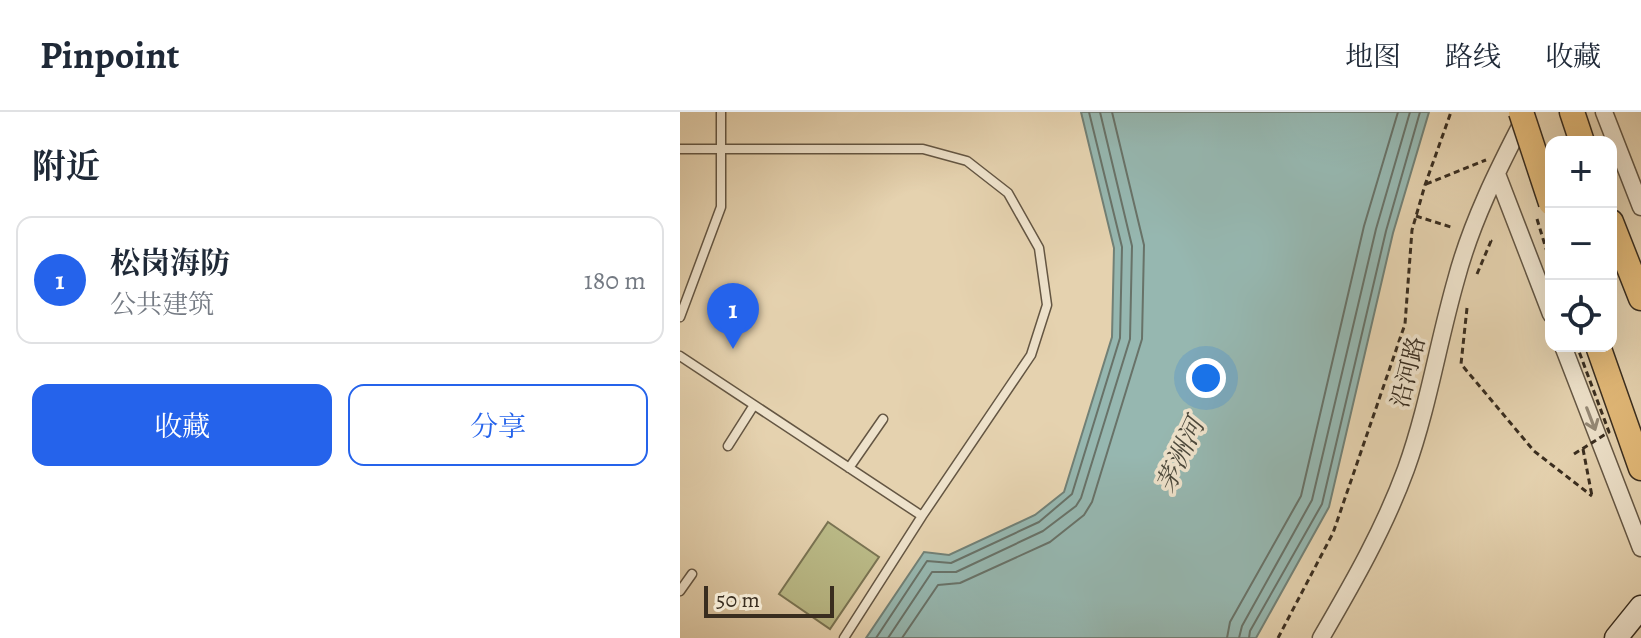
<!DOCTYPE html>
<html lang="zh">
<meta charset="utf-8">
<style>
body{margin:0;font-family:Alegreya,"Noto Serif SC",serif;background:#f6f6f7;color:#1f2937}
.controls{position:absolute;right:24px;top:24px;display:grid;overflow:hidden;border-radius:16px;box-shadow:0 8px 32px #0002}
.controls button{width:72px;height:72px;display:grid;place-items:center;padding:0;border:0;border-bottom:2px solid #e0e1e3;background:#fff;color:#1f2937;font:40px sans-serif}
.scale{position:absolute;left:24px;bottom:20px;width:130px;box-sizing:border-box;padding-left:8px;border:4px solid #392d1f;border-top:0;font-size:22px;line-height:28px;white-space:nowrap;color:#392d1f;-webkit-text-stroke:6px #eee2cb;paint-order:stroke}
.you{position:absolute;left:526px;top:266px;width:28px;height:28px;margin:-20px;border:6px solid #fff;border-radius:50%;background:#1a73e8;box-shadow:0 0 0 12px #1a73e833}
.badge{display:grid;place-items:center;width:52px;height:52px;border-radius:50%;background:#2563eb;color:#fff;font-size:26px;font-weight:700}
.pin{position:absolute;translate:-50% -66px;filter:drop-shadow(0 2px 4px #0008)}
.pin::after{content:'';position:absolute;top:42px;width:28px;height:24px;background:inherit;clip-path:polygon(0 0,100% 0,50% 100%)}
.list{margin:0;padding:0;list-style:none}
h2{display:flex;justify-content:space-between;align-items:center;height:104px;margin:0;padding:0 32px;font-size:34px}
h2 small{font-size:26px;font-weight:400;color:#747a83}
.list li{display:grid;grid-template-columns:52px 1fr auto;gap:24px;align-items:center;box-sizing:border-box;height:128px;margin:0 16px 16px;padding:0 16px;border:2px solid #e0e1e3;border-radius:16px}
.list b{display:block;font-size:30px;white-space:nowrap}
.list p{margin:0;font-size:26px;white-space:nowrap;color:#747a83}
.list em{font-size:26px;font-style:normal;color:#747a83}
.actions{display:flex;gap:16px;padding:24px 32px}
.actions a{flex:1;padding:18px 0;border:2px solid #2563eb;border-radius:16px;text-align:center;font-size:28px;color:#2563eb}
.actions .main{background:#2563eb;color:#fff}
.icon{flex:none;width:44px;height:44px;fill:none;stroke:currentColor;stroke-width:2;stroke-linecap:round;stroke-linejoin:round}
.map{position:relative;flex:none;width:961px;height:526px;overflow:hidden}
header{display:flex;align-items:center;gap:48px;box-sizing:border-box;height:112px;padding:0 40px;background:#fff;border-bottom:2px solid #e0e1e3}
header strong{font-size:38px}
nav{display:flex;gap:44px;margin-inline-start:auto;font-size:28px}
main{display:flex}
aside{flex:1;background:#fff}
.map>svg:first-child{display:block}
.green{fill:#baba87;stroke:#7a7453;stroke-width:2}
.water{fill:#96b7b0;stroke:#718076;stroke-width:2}
.lines{fill:none;stroke-linecap:round;stroke-linejoin:round}
.shore{stroke:#687268;stroke-width:2}
.lane-casing{stroke:#645643;stroke-width:11}
.street-casing{stroke:#645643;stroke-width:19}
.secondary-casing{stroke:#392d1f;stroke-width:25}
.primary-casing{stroke:#392d1f;stroke-width:27}
.path{stroke:#392d1f;stroke-width:3;stroke-dasharray:6 4;stroke-linecap:butt}
.lane{stroke:#eee2cb;stroke-width:8}
.street{stroke:#eee2cb;stroke-width:16}
.secondary{stroke:#eee2cb;stroke-width:22}
.primary{stroke:#e2b978;stroke-width:24}
.primary-bridge-casing{stroke:#392d1f;stroke-width:27;stroke-linecap:butt}
.path-bridge{stroke:#392d1f;stroke-width:3;stroke-dasharray:6 4;stroke-linecap:butt}
.primary-bridge{stroke:#e2b978;stroke-width:24}
.oneway{stroke:#948875}
.labels{text-anchor:middle;stroke-width:7;stroke-linejoin:round;paint-order:stroke}
.street-label{font-size:24px;fill:#392d1f;stroke:#eee2cb}
.water-label{font-size:26px;font-style:italic;fill:#4c493c;stroke:#eee2cb}
</style>
<header>
<strong>Pinpoint</strong>
<nav><a>地图</a><a>路线</a><a>收藏</a></nav>
</header>
<main>
<aside>
<h2>附近<small></small></h2>
<ul class="list">
<li><span class="badge">1</span><div><b>松岗海防</b><p>公共建筑</p></div><em>180 m</em></li>
</ul>
<div class="actions"><a class="main">收藏</a><a>分享</a></div>
</aside>
<div class="map">
<svg width="961" height="526" viewBox="0 0 961 526">
<rect width="100%" height="100%" fill="#e5d2af"/>
<filter id="stains"><feTurbulence type="fractalNoise" baseFrequency=".0025" numOctaves="4"/><feColorMatrix values="0 0 0 0 .2 0 0 0 0 .09 0 0 0 0 .02 0 0 0 .5 -.17"/></filter>
<radialGradient id="worn" r=".72"><stop offset=".6" stop-color="#630" stop-opacity="0"/><stop offset="1" stop-color="#630" stop-opacity=".3"/></radialGradient>
<path class="green" d="M148,410L199,445L150,517L99,482Z"/>
<path class="water" d="M401,0H749L713,121L649,395L576,526H186L244,440L269,443L355,403L384,380L432,225L434,136Z"/>
<g class="lines">
<path class="shore" d="M196,526L247,449L271,451L359,410L392,382L440,226L442,135L409,0
M208,526L252,460H276L363,419L396,394L401,386L450,227L452,134L420,0
M222,526L258,473L280,471L370,430L404,403L412,390L462,227L464,133L432,0
M547,526L550,510L621,384L684,114L718,0
M559,526L562,514L632,388L696,117L730,0
M569,526L570,519L642,392L706,119L740,0"/>
<defs>
<path id="lane" d="M0,37H243L287,49L328,81L359,136L367,193L351,243L242,404L164,526
M0,205L41,95V0
M0,244L242,404
M48,334L74,293
M169,356L203,307
M0,479L12,462"/>
<path id="street" d="M924,0L961,95
M817,62L871,202
M883,234L961,436
M641,526C673,471 704,417 726,357C748,296 758,231 776,168C791,111 818,57 845,5"/>
<path id="secondary" d="M936,526L961,495"/>
<path id="primary" d="M892,0L902,30
M931,110L961,186
M918,234L961,356"/>
</defs>
<use href="#lane" class="lane-casing"/>
<use href="#street" class="street-casing"/>
<use href="#secondary" class="secondary-casing"/>
<use href="#primary" class="primary-casing"/>
<path class="path" d="M746,72L806,48
M736,104L774,116
M797,162L811,129L807,128
M787,196L781,252L854,339L912,384
M903,337L912,384
M598,526L653,421L725,212L732,118L745,73L771,0"/>
<use href="#lane" class="lane"/>
<use href="#street" class="street"/>
<use href="#secondary" class="secondary"/>
<use href="#primary" class="primary"/>
<defs>
<path id="primary-bridge" d="M841,0L871,91"/>
</defs>
<use href="#primary-bridge" class="primary-bridge-casing"/>
<path class="path-bridge" d="M857,107L871,153
M894,342L929,320L897,234"/>
<use href="#primary-bridge" class="primary-bridge"/>
</g>
<defs><path id="oneway-shaft" d="M-6 0H5M1.5-3L5.5 0L1.5 3" fill="none" stroke-width="1.6" stroke-linecap="round" stroke-linejoin="round" transform="scale(2)"/></defs>
<use class="oneway" href="#oneway-shaft" transform="translate(911 307) rotate(69)"/>
<g class="labels">
<g class="street-label">
<text transform="translate(728 260) rotate(-76)" y="8">沿河路</text>
</g>
<g class="water-label">
<text transform="translate(500 343) rotate(-65)" y="9">茅洲河</text>
</g>
</g>
<rect width="100%" height="100%" filter="url(#stains)"/>
<rect width="100%" height="100%" fill="url(#worn)"/>
</svg>
<div class="controls">
<button>+</button>
<button>−</button>
<button><svg class="icon" aria-label="locate" viewBox="0 0 24 24"><circle cx="12" cy="12" r="6"/><path d="M12 2v4M12 18v4M2 12h4M18 12h4"/></svg></button>
</div>
<div class="scale">50 m</div>
<div class="you"></div>
<div class="pin badge" style="left:53px;top:237px">1</div>
</div>
</main>
